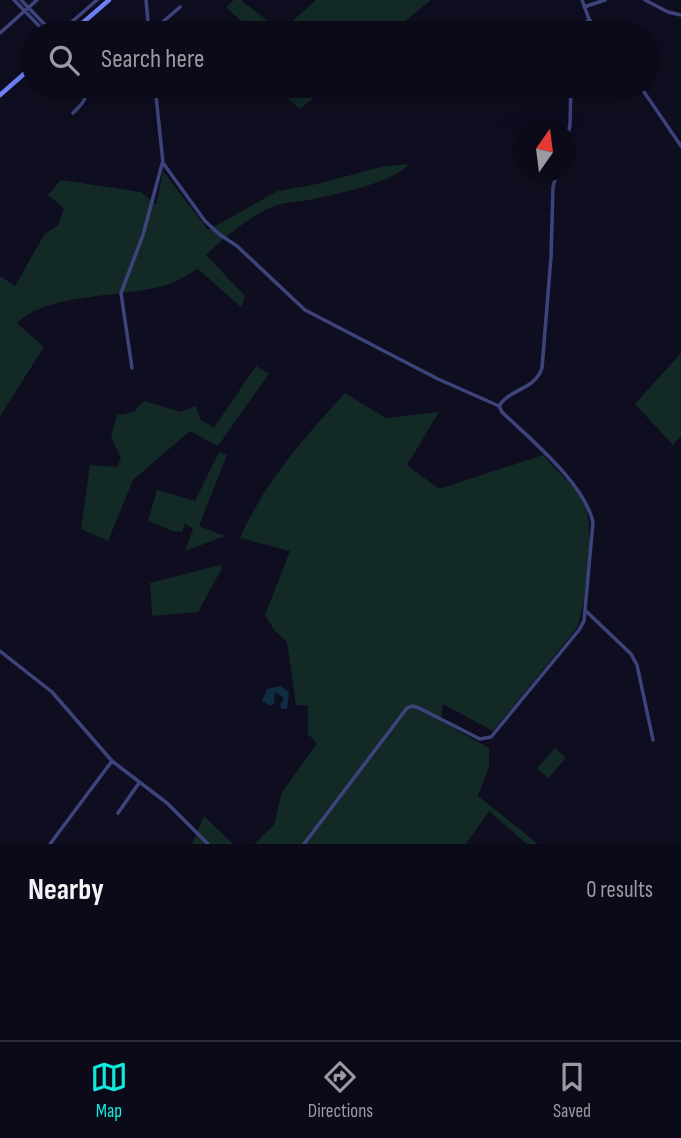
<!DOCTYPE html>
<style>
body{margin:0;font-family:"Sofia Sans Condensed",sans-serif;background:#141321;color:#f1f3f6}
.compass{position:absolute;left:513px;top:119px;width:63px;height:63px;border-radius:50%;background:#0b0a18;box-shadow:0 7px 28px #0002;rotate:14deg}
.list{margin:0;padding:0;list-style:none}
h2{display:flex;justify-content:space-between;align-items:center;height:91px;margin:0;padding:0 28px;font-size:30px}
h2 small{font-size:23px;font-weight:400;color:#9a9aa2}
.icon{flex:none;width:38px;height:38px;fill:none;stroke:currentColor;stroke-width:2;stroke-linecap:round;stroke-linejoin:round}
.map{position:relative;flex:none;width:681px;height:844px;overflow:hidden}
.search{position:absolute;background:#0b0a18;box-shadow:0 7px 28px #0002;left:21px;right:21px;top:21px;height:77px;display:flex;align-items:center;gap:18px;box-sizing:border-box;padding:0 24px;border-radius:38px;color:#9a9aa2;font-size:26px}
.sheet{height:196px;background:#0b0a18}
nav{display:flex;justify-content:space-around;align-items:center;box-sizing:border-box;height:98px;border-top:2px solid #2b2b37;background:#0b0a18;font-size:19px;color:#9a9aa2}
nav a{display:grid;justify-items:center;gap:4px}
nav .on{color:#10e9db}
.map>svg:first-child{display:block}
.green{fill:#122925}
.water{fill:#102c42}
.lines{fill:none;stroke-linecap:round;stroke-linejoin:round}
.street{stroke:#3d447c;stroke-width:3.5}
.secondary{stroke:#6e81f5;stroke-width:4.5}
</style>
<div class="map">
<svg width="681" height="844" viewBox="0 0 681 844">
<rect width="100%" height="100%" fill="#0f0e20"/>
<path class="green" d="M234,0H241L281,31L316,0H431L391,33H254L226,7Z
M274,86H328L300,109Z
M410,164C387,185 339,193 309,200C298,202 287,202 277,205C250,215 226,236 206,255L245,296L241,307L198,269C187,275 175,283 163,286C123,297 47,293 17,323L44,347L0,416V276L15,286L44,235L58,225L64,208L48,195L61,180L141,192L156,205L163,171L208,230L278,191L317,184L385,166Z
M681,353V436L673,445L635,404Z
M256,366L269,374L218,446L190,431L133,480L108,541L81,529L90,465L117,467L121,458L111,437L117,415L134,412L144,401L181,412L196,406L200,419L214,428Z
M345,393L386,418L439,412L407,465L439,489L543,455C556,470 572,484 583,500C596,521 586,605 577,628L493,731L443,704L441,721L489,748V767L478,796L538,844H527L489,811L466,844H254L274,825L282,792L317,743L308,734V706L296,705L287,642L275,631L265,615L290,551L240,538C265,481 304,438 345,393Z
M219,452L227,455L199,526L225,536L185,551L193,529L185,523L182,532L173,531L148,521L157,490L195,501Z
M220,565L222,568L198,612L152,616L150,583Z
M555,748L566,758L548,778L537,768Z
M204,816L233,844H192Z"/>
<path class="water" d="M280,686L289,692L287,709H282L280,705L284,698L275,692L274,703L271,706L262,701L267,689Z"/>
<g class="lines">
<path class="street" d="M14,0L46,33
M21,0L53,33
M146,0L149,33
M645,0L668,12L681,15
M584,7L605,0
M589,19L599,33
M0,33L37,0
M59,33L97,0
M150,33L180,7
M579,33L589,19L582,0
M155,86L163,163L205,221L219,234L237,246L305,310L438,379L499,406
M640,86L681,146
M44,89L46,86
M87,93L99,86
M73,113C82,104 89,99 83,86
M566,142L570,125L571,86
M132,368L121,293L143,235L162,164
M586,611L631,654L637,665L653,740
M0,651L52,692L112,761L167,803L208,844
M118,813L139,783
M50,844L112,761
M304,844L407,708L412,706L419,708L480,739L491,737L579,630L584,621L593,522C584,483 531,440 502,412L499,406C509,389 535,390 542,368L551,257L553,187L557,172"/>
<path class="secondary" d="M71,33L109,0
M0,95L33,66"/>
</g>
</svg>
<svg class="compass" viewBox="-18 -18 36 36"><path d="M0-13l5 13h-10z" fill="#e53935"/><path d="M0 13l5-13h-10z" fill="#9a9aa2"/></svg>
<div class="search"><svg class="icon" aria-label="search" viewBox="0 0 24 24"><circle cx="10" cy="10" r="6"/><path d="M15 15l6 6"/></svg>Search here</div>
</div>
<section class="sheet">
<h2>Nearby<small>0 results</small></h2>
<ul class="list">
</ul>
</section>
<nav>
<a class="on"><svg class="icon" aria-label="map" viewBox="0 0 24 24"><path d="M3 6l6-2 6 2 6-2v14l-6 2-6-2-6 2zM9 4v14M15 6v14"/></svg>Map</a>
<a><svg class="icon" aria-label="directions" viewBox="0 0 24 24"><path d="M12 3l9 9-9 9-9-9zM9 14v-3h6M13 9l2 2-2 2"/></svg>Directions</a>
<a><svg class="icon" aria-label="saved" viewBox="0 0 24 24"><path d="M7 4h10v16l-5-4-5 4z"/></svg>Saved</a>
</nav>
